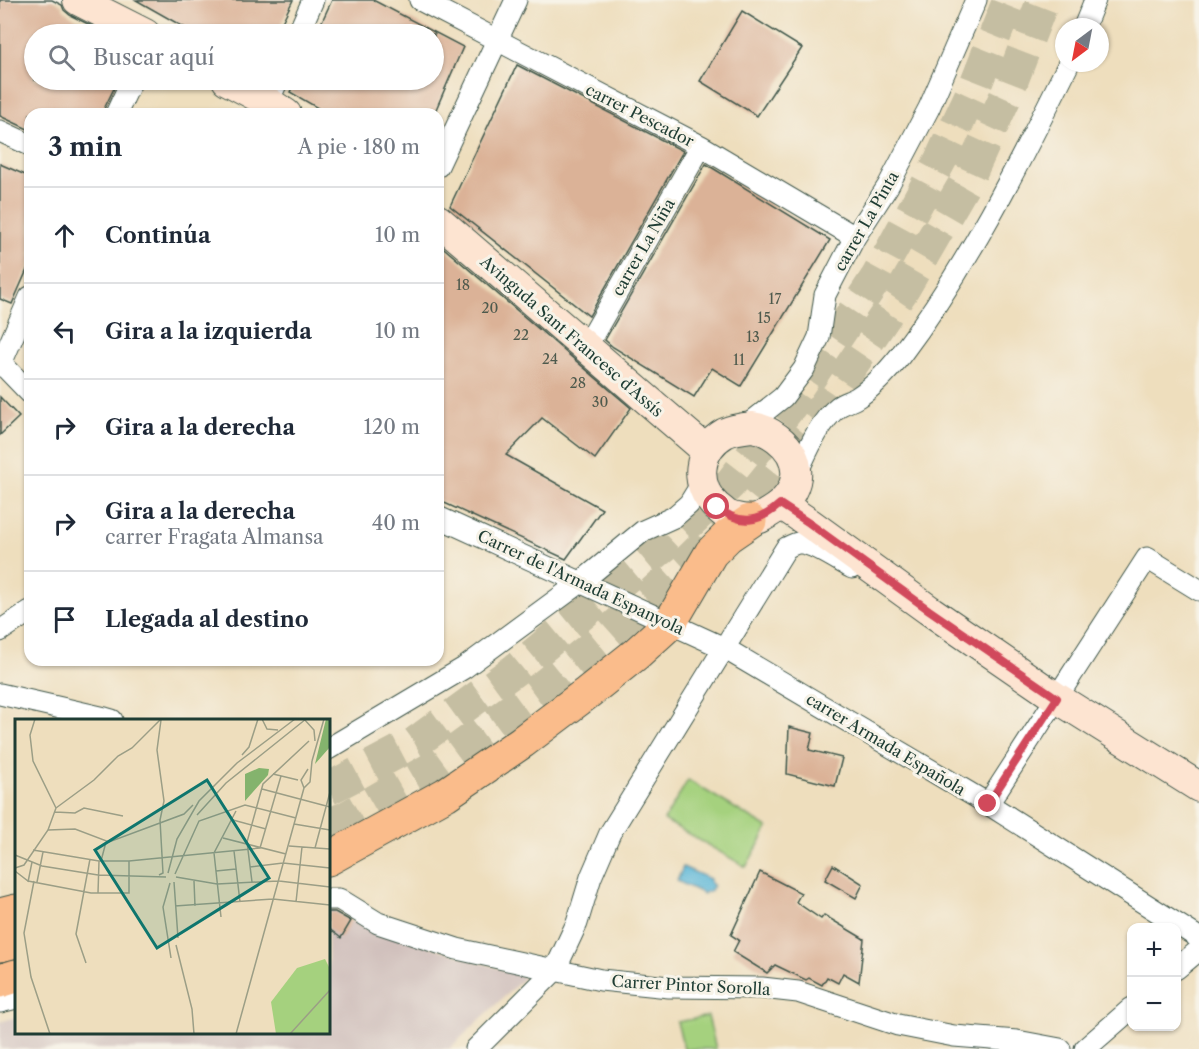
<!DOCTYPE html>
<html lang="es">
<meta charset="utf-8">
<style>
body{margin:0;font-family:"Libre Caslon Text",serif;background:#f2f2f3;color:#1f2937}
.controls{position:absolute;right:18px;bottom:18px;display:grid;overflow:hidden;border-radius:12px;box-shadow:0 2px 4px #0004}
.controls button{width:54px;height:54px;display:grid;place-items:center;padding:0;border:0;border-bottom:2px solid #e0e1e3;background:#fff;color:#1f2937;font:30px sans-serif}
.compass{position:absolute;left:1055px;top:18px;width:54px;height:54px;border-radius:50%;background:#fff;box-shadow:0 2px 4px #0004;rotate:212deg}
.stop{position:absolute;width:18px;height:18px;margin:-14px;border:4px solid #d1495b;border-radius:50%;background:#fff}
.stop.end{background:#d1495b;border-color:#fff;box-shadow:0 2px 6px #0008}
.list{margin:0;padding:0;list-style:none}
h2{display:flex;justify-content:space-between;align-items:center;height:78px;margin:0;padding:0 24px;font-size:26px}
h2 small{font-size:20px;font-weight:400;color:#747a83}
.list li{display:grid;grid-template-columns:39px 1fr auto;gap:18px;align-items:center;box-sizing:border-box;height:96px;padding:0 24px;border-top:2px solid #e0e1e3}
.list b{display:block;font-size:22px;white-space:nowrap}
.list p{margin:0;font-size:20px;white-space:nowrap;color:#747a83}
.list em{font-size:20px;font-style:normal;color:#747a83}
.icon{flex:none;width:33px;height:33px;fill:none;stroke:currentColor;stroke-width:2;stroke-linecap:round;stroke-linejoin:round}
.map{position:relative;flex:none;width:1199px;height:1049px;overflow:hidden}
.search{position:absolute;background:#fff;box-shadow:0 2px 4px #0004;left:24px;top:24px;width:420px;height:66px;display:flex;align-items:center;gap:15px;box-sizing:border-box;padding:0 21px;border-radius:33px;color:#747a83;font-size:22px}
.panel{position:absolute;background:#fff;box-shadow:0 2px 4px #0004;left:24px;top:108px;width:420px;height:558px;border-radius:18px}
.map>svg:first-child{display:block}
.industrial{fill:#d0c0bc}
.green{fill:#a5d17e;stroke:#628759;stroke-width:1.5}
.water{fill:#59b5d7;stroke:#3c7986;stroke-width:1.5}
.building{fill:#dbb297}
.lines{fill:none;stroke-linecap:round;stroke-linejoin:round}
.trunk-tunnel{stroke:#c5bea2;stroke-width:33;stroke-dasharray:33 16;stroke-linecap:butt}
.minor-casing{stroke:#3e5549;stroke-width:23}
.secondary-casing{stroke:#3e5549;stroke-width:32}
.trunk-casing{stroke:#3e5549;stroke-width:35}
.minor{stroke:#fff;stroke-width:21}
.secondary{stroke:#fde4d1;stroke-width:30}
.trunk{stroke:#fabc8b;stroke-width:33}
.route{stroke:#d1495b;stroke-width:8}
.labels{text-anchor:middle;stroke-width:6;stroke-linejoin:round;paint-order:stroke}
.number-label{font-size:14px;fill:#4e5a4d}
.street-label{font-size:16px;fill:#1f3d34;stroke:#f7f3e8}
.inset-road{fill:none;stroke:#9b9e86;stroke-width:1.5}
.view{fill:#0f766e;fill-opacity:0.15;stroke:#0f766e;stroke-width:3}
.inset-edge{fill:none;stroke:#1f3d34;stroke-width:3}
</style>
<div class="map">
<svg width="1199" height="1049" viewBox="0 0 1199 1049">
<rect width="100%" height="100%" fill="#f7f3e8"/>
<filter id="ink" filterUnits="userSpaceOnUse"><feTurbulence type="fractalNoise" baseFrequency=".0167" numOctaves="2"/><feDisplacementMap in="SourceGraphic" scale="12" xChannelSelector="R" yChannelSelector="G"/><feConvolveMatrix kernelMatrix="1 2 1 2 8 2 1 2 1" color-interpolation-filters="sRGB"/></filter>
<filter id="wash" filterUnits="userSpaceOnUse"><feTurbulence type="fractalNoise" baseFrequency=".008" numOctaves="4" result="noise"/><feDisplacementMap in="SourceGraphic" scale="24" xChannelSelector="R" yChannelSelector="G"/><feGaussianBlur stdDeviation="1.35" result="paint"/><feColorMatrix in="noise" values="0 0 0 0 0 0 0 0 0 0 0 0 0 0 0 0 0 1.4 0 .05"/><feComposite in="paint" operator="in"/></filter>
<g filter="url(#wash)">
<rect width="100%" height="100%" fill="#eedebd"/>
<path class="industrial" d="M333,908L351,921L525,977L449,1049H0V1022L16,1017V1032H328V911Z"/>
<path class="green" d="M688,780L768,828L746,867L664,820Z
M708,1016L716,1049H684L677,1022Z"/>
<path class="water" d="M683,867L710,879V882L713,885L710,891L705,892L704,894L677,881Z"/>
<g id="blocks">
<path class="building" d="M0,0H52L62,5L64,10L70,15L108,34H34V80H118L104,109L103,114H30V130L0,116Z
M136,0H293L276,34H196Z
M332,0H373L463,47L434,114H328L290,92L296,80H434V34H316Z
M742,11L802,48L757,116L700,81Z
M517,65L683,151L589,316L450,206Z
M0,164L30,177V263L12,304L0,299Z
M706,164L830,240L741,386L712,368L694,397L613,347L605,340Z
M438,243L631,408L595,459L542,418L506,455L602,509L566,559L438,500Z
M0,397L19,417L0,435Z
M789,727L813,733L809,750L842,758L835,786L787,774Z
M833,865L863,884L856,898L825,880Z
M760,872L801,893L796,902L821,919L824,915L864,939L859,982L843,973L838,983L827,977L822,985L809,978L806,980L775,965L767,973L733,952L739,940L731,935Z
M328,912H335L351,921L341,938L328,928Z"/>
</g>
</g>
<g filter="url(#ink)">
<use href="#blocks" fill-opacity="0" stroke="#3e5549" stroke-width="1.5"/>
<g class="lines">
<path class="trunk-tunnel" d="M328,789L415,743L516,669L670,541L730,484L795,400L877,277L941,159L975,86L1009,0
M328,825L345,818L434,767L537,691L599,641L687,562L746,504L820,412L904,288L970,174L1008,91L1043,0"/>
<defs>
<path id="minor" d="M420,0L701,146L855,237
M1084,27L1095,0
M298,34L313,0
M116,114L132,80
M262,114L278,80
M0,131L30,145
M438,166L516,0
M586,347L701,146
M0,362L30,393
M0,366L30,297
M744,428L783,397L804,369L819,337L825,295L855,237L888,186L929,108L976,0
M797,473C807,452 819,422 838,407C843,403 852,401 858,397C875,386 888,371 900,356C968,266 1019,164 1069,63
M438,517L724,648L988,804L1199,938
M0,631L30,611
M0,694L105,718L112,720
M328,749L464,668L581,582L643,531L674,517L689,504L702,483
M988,804L1147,558L1199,590
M328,899H339L378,923L457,949L601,980L669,987L762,988L798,992L898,1025L954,1036L1017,1041L1060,1049
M1176,969L1199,950
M0,1002L16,998
M476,1049L555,970L577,923L591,877L610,833L786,548C790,546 795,543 799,543C811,542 841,562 852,568
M1085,1049L1132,1008"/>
<path id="secondary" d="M78,0L145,34
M227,80L268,102L286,114
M438,220L707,451
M752,427C761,428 769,432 777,438C806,460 801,494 770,512C764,516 757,521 749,520C746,520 744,519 741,519C736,518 731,517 727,515C724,513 720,509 717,507C693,485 697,449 725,433C733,429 743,428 752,427Z
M781,504L809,523L929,610L1057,698L1199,787"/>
<path id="trunk" d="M328,859L446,794L522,742L587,693L636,654L670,623L711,553L728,536L750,521
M0,915L16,911
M0,945L16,941
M0,981L16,976"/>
</defs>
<use href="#minor" class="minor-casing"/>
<use href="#secondary" class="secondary-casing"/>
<use href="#trunk" class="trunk-casing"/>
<use href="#minor" class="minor"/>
<use href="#secondary" class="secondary"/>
<use href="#trunk" class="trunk"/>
</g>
</g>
<g class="lines" filter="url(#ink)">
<path class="route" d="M717,507C740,526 759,523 780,504L809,523L929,610L1057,698L988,804"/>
</g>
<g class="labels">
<g class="number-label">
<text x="463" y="290">18</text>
<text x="775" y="304">17</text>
<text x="490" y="313">20</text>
<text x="764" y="323">15</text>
<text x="521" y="340">22</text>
<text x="753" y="342">13</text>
<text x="550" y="364">24</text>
<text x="739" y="365">11</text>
<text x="578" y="388">28</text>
<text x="600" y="407">30</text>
</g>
<g class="street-label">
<text transform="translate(640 115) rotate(27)" y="6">carrer Pescador</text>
<text transform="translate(866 221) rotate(-60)" y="6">carrer La Pinta</text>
<text transform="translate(643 247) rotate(-60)" y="6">carrer La Niña</text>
<text transform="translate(572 336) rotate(41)" y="6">Avinguda Sant Francesc d’Assís</text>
<text transform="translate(581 582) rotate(25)" y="6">Carrer de l'Armada Espanyola</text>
<text transform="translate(886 744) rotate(31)" y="6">carrer Armada Española</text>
<text transform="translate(691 985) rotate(3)" y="6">Carrer Pintor Sorolla</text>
</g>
</g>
<g transform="translate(15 719)">
<rect width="315" height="315" fill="#eedebd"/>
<path d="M310,240L315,250V315H261L256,283L282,249Z" fill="#a5d17e"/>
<path d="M311,0H315V28L300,45ZM244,49L254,50L253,56L230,82V55Z" fill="#84b36d"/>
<path class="inset-road" d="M20,0L15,16L18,42L41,89M247,0L252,10L263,11M289,0L299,11L300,22M227,36L234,28L243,0M297,42L309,0M258,55L283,61M289,69L286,61L293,50M247,70L315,88M41,89L79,61L103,37L117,29L146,0M40,93L60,94L69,89L108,97M182,96L211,64L291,0M218,101L251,110M279,105L315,111M33,111L60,110L94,123L169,95L178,86M208,119L271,135M274,127L315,130M300,129L315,73M18,131L84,142H114L245,129L266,57M219,132L225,183M0,136L27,147L83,156L151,158M86,142L91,123M235,148L268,144L315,149M0,149L9,146L33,111L41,89M0,152L13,162L76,174H114V142M201,152L221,150M153,154L162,120L184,82L222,44L280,0M160,155L184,102L230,86L281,99M144,156L148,154L145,101L149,82L142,31L146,1M161,158L202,165L263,162M19,162L9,214L16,258L35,315M179,162L180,187M264,162L315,168M13,163L17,143M22,163L28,133M159,163L163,219M237,163L232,123L248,65L294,22M155,164L148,188L156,239M83,174L84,142M281,183L287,128M160,187L258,180L315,186M206,198L199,134L221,92M161,226L177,290L179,315M71,244L61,215L75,140M221,315L289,69L295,63L297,42M275,315L315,271"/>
<path class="view" d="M192,61L254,159L142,229L80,131Z"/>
<rect width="315" height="315" class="inset-edge"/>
</g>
</svg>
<div class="controls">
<button>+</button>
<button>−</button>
</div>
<svg class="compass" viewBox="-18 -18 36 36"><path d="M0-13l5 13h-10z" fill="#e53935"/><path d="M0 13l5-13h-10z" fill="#747a83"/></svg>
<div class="stop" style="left:717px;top:507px"></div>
<div class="stop end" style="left:988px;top:804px"></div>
<div class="search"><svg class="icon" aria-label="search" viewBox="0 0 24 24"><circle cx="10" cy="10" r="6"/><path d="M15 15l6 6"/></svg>Buscar aquí</div>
<section class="panel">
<h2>3 min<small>A pie · 180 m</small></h2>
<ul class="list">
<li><svg class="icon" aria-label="ahead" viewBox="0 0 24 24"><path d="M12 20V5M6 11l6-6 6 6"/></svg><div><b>Continúa</b></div><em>10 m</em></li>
<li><svg class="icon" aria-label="left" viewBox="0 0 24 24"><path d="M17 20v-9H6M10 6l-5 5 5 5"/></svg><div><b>Gira a la izquierda</b></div><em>10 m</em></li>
<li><svg class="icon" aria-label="right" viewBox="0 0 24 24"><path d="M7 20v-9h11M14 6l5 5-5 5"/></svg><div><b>Gira a la derecha</b></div><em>120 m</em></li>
<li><svg class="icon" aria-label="right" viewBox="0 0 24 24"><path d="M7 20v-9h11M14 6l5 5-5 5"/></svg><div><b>Gira a la derecha</b><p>carrer Fragata Almansa</p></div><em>40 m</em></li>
<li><svg class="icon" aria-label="arrive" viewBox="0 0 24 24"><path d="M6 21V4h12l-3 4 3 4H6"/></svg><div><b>Llegada al destino</b></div></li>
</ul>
</section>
</div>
